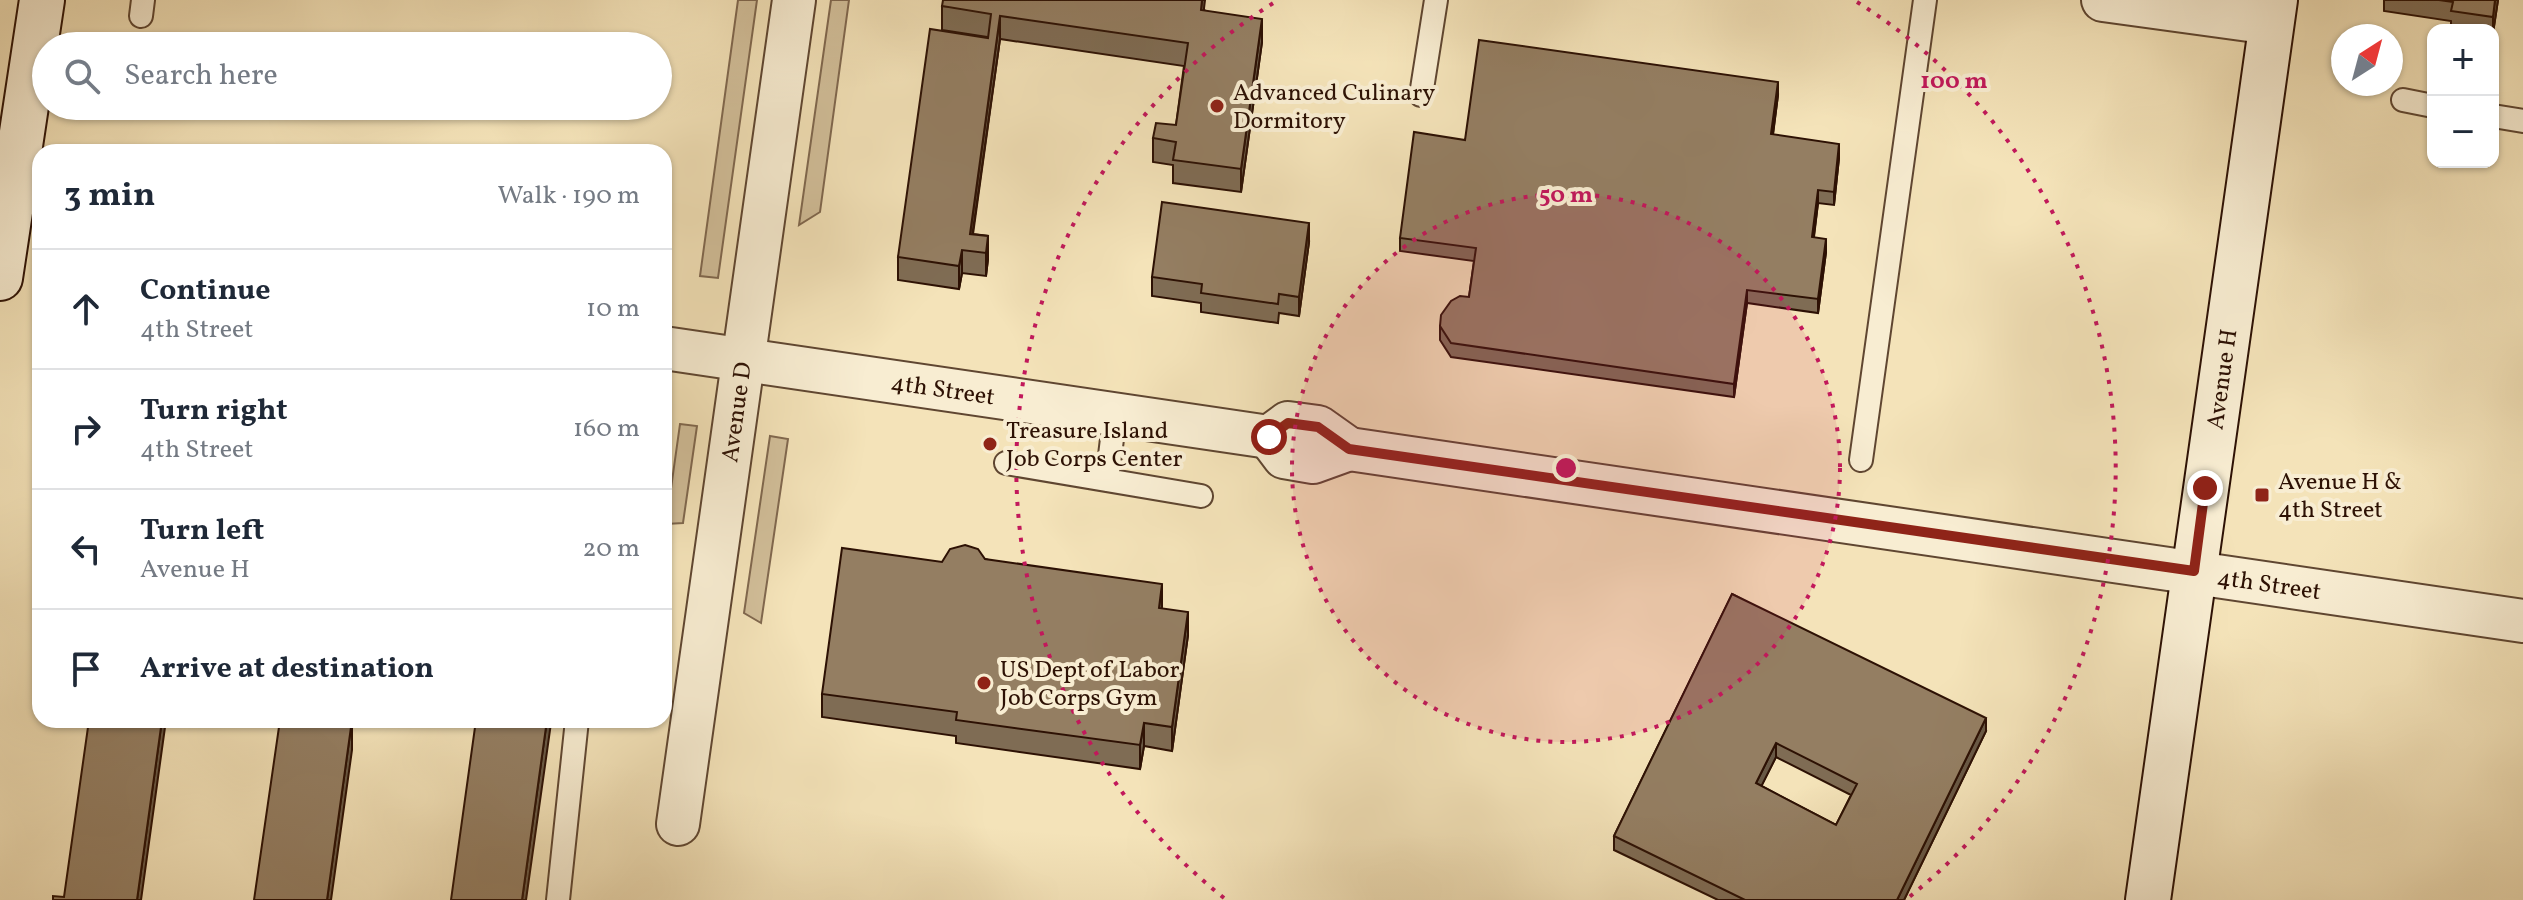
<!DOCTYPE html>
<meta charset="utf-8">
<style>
body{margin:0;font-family:Vollkorn,serif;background:#f2f2f3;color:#1f2937}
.controls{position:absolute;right:24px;top:24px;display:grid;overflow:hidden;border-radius:16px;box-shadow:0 2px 6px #0004}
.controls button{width:72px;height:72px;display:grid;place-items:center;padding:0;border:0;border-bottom:2px solid #e0e1e3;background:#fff;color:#1f2937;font:40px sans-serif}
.compass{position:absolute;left:2331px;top:24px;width:72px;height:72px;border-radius:50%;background:#fff;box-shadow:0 2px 6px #0004;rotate:36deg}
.stop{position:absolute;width:24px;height:24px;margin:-18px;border:6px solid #8f2418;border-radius:50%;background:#fff}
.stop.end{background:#8f2418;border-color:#fff;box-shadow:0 2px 8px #0008}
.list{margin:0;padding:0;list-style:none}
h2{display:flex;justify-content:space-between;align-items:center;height:104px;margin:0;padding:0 32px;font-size:34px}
h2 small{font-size:26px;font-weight:400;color:#747a83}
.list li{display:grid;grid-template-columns:52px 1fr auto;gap:24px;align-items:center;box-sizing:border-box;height:120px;padding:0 32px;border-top:2px solid #e0e1e3}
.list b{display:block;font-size:30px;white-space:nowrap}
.list p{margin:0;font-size:26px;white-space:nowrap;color:#747a83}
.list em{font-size:26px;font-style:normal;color:#747a83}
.icon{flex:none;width:44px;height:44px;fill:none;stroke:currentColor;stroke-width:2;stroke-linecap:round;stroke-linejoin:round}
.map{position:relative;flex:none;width:2523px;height:900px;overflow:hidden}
.search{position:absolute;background:#fff;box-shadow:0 2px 6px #0004;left:32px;top:32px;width:640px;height:88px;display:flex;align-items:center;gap:20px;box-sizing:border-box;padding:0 28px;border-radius:44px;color:#747a83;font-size:30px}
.panel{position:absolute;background:#fff;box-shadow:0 2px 6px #0004;left:32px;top:144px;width:640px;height:584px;border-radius:24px}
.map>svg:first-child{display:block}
.green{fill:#d2bf9a;stroke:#80684f;stroke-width:2}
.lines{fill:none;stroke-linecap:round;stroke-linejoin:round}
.lane-casing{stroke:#5f4631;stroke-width:26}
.street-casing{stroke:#5f4631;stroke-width:46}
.secondary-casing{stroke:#2d1104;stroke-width:48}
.lane{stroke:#f8edd2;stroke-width:22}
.street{stroke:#f8edd2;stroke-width:42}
.secondary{stroke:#f8edd2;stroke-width:44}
.wall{fill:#7f6c54;stroke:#2d1104;stroke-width:2;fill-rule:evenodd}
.shaded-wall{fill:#685845;stroke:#2d1104;stroke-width:2}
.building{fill:#947e62;stroke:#2d1104;stroke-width:2;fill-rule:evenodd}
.route{stroke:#8f2418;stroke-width:10}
.ring{fill:none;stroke:#c2185b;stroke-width:4;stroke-dasharray:4 8}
.poi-dot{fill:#8f2418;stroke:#f8edd2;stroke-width:3}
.labels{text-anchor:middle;stroke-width:8;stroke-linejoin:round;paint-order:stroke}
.poi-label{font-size:24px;fill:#2d1104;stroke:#f8edd2;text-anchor:start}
.street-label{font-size:24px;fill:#2d1104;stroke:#f8edd2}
.centre{fill:#c2185b;stroke:#f8edd2;stroke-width:4}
.ring-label{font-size:24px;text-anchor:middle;font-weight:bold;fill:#c2185b;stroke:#f8edd2;stroke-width:8;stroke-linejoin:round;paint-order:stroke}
</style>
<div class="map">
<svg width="2523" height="900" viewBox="0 0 2523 900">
<rect width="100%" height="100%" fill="#f4e3b9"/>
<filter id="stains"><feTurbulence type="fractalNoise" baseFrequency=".0025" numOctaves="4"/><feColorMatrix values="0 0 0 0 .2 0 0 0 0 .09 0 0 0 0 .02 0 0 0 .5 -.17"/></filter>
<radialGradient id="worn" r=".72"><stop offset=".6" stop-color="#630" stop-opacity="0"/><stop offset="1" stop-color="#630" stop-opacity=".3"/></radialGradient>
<path class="green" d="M738,0H757L718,278L700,276Z
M831,0H849L820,212L799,225Z
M680,424L697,426L683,523L666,524Z
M770,436L788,439L761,623L744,613Z"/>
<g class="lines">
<defs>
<path id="lane" d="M141,16L143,0
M1421,95L1436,0
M2403,100L2433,106
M2493,116L2523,121
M1861,460L1925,0
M1006,463L1201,496
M1107,480L1115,414
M558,900L577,720"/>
<g id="street">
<path d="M2103,0L2271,23"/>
<path id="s1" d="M664,348L1269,437"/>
<path d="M1288,423L1318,427L1349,449L1313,462L1284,457L1269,437Z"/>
<path id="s2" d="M1349,449L2523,621"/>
<path id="s3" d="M678,824L794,0"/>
</g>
<g id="secondary">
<path d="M0,278L42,0"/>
<path id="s4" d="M2148,900L2275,0"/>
</g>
</defs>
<use href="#lane" class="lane-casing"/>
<use href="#street" class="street-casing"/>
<use href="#secondary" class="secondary-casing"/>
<use href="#lane" class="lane"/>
<use href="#street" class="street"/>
<use href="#secondary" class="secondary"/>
</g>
<path class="wall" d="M2384,0H2498L2493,33V30H2451V21L2384,11Z
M942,6L1204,10L1262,42L1241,192L1173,183V165L1153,162V138L1176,125L1184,66L1000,39L973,234L988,236V259L986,276L962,273L959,289L898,280V257L988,38V37L942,30Z
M1778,95L1773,135L1839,158L1834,205L1818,203L1814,237L1826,252L1818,313L1747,303L1734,397L1451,357L1440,340V326L1469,297L1474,261L1400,251V238L1465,140Z
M1309,242L1299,316L1279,313L1278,323L1201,312V303L1152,296V277Z
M985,559L1162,609L1188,635L1172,751L1144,746L1140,769L956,743V736L822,717V694L942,562Z
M1732,594L1986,731L1904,900H1718L1614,850V836ZM1776,757L1851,795L1836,825L1761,786Z"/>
<path class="shaded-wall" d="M1202,0H1205L1201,33V10Z
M2495,0H2498L2493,33V17Z
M1000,16V39L970,251V234Z
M1262,19V42L1241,192V169Z
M1778,82V95L1771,148V134Z
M1839,144V158L1834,205V192Z
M1818,190V203L1812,250V237Z
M1309,223V242L1299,316V297Z
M988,236V259L986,276V253Z
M1826,239V252L1818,313V299Z
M962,250V273L959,289V266Z
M1747,290V303L1734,397V384Z
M1162,584V607L1159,632V608Z
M1188,612V635L1172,751V727Z
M1986,718V731L1904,900H1897Z
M162,720H166L141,900H137Z
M352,720V750L331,900H327Z
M547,720H551V723L526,900H522Z
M1144,723V746L1140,769V745Z
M1776,743V757L1756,797V783Z"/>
<path class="building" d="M943,0H1202L1201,10L1262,19L1241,169L1173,160L1176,142L1153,138L1156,123L1176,125L1188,43L1000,16L970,234L988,236L986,253L962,250L959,266L898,257L930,29L988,38L991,14L942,6Z
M2439,0H2495L2493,17L2451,11L2453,2Z
M1479,40L1778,82L1771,134L1839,144L1834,192L1818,190L1812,237L1826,239L1818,299L1747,290L1734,384L1451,343L1440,326L1441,315L1451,301L1460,296L1469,297L1476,248L1400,238L1414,132L1465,140Z
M1162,202L1309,223L1299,297L1279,294L1278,304L1201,293L1202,284L1152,277Z
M965,545L978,549L985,559L1162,584L1159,608L1188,612L1172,727L1144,723L1140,745L956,720L957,712L822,694L842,548L942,562L950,549Z
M1732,594L1986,718L1897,900H1745L1614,836ZM1776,743L1857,784L1836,825L1756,783Z
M89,720H162L137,900H53V896L64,897Z
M280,720H352L327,900H254Z
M476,720H547L522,900H451Z"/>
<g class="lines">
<path class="route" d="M1269,437L1288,423L1318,427L1349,449L2194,571L2205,488"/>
</g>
<circle cx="1566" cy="468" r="274" fill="#c2185b" fill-opacity=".12"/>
<g class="ring">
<circle cx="1566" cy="468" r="274"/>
<path d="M1224 898A549 549 0 0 1 1275 2M1857 2A549 549 0 0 1 1908 898"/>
</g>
<g class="poi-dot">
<circle cx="1217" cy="106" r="8"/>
<circle cx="990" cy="444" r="8"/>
<rect x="2254" y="487" width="16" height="16" rx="4"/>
<circle cx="984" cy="683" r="8"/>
</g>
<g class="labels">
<g class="poi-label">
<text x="1233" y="100">Advanced Culinary<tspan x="1233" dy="28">Dormitory</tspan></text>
<text x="1006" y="438">Treasure Island<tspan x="1006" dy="28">Job Corps Center</tspan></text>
<text x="2278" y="489">Avenue H &amp;<tspan x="2278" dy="28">4th Street</tspan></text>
<text x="1000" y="677">US Dept of Labor<tspan x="1000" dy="28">Job Corps Gym</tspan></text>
</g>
<g class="street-label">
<text dy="8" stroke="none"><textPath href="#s4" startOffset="526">Avenue H</textPath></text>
<text dy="8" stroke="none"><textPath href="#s1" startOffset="282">4th Street</textPath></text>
<text dy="8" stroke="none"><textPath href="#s3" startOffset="416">Avenue D</textPath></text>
<text dy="8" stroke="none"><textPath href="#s2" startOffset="930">4th Street</textPath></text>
</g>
</g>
<circle cx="1566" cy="468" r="12" class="centre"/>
<g class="ring-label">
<text x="1954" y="88">100 m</text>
<text x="1566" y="202">50 m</text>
</g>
<rect width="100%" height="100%" filter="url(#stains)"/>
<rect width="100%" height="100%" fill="url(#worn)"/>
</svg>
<div class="controls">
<button>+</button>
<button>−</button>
</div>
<svg class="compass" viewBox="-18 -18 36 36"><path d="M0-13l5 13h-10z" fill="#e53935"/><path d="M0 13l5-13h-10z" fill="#747a83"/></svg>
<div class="stop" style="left:1269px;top:437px"></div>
<div class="stop end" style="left:2205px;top:488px"></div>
<div class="search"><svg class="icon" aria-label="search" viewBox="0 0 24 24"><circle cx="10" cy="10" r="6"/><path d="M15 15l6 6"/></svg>Search here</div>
<section class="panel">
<h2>3 min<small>Walk · 190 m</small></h2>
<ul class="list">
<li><svg class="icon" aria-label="ahead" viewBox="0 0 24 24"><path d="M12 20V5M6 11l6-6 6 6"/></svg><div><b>Continue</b><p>4th Street</p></div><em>10 m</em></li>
<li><svg class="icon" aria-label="right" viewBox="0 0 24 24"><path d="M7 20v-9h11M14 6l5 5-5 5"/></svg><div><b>Turn right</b><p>4th Street</p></div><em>160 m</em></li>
<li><svg class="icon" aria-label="left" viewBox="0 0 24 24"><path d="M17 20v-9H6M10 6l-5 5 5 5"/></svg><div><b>Turn left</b><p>Avenue H</p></div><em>20 m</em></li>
<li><svg class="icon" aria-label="arrive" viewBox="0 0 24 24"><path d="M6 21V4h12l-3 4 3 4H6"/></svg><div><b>Arrive at destination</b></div></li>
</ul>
</section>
</div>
